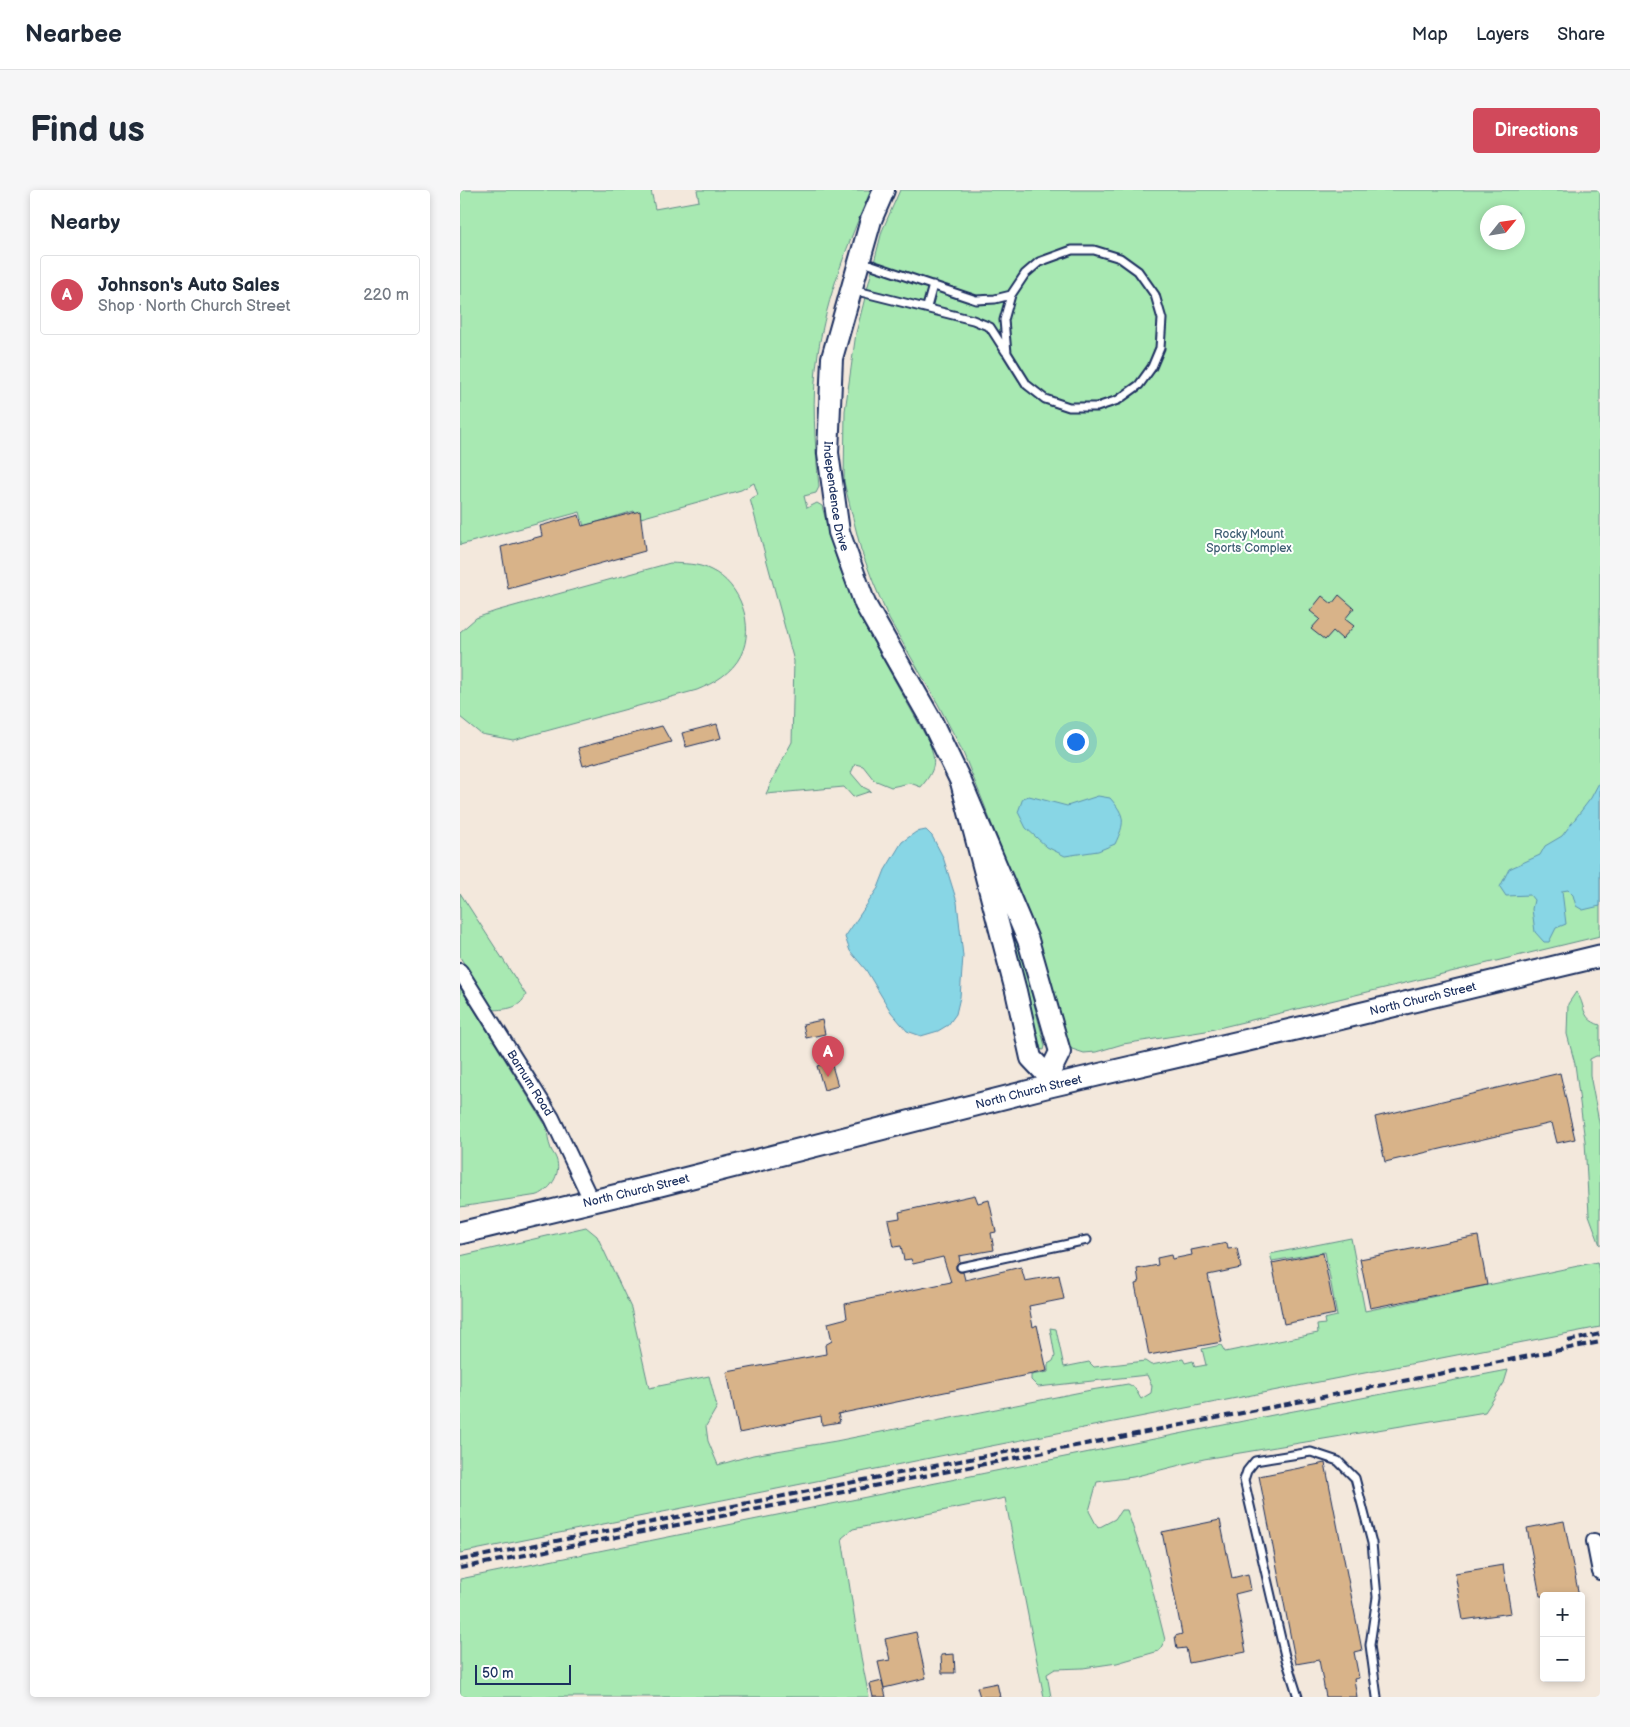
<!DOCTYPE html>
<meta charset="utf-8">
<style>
body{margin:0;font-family:"Balsamiq Sans",sans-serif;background:#f6f6f7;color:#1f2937}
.controls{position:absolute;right:15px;bottom:15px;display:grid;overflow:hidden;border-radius:5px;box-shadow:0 2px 8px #0003}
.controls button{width:45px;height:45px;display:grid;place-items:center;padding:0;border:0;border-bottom:1px solid #e0e1e3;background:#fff;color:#1f2937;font:25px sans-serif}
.compass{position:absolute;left:1020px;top:15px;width:45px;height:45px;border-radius:50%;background:#fff;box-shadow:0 2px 8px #0003;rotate:60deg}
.scale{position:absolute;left:15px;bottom:12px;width:96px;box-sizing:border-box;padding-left:5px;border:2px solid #1b2f5e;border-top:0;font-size:14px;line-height:18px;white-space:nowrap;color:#1b2f5e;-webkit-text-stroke:4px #fff;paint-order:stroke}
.you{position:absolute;left:615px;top:551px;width:18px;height:18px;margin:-12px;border:4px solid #fff;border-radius:50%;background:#1a73e8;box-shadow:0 0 0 8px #1a73e833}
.badge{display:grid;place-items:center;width:32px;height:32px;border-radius:50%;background:#d1495b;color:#fff;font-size:16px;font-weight:700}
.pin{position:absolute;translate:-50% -41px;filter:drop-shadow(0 1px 2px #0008)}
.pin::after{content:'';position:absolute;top:26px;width:18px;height:15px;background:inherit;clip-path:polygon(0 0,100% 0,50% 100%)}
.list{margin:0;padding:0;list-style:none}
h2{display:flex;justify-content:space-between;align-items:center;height:65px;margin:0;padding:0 20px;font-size:21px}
h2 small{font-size:16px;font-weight:400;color:#747a83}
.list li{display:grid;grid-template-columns:32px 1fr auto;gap:15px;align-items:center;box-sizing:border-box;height:80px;margin:0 10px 10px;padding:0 10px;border:1px solid #e0e1e3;border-radius:5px}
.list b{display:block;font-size:19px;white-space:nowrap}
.list p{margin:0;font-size:16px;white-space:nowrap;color:#747a83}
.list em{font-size:16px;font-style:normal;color:#747a83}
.map{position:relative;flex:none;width:1140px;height:1507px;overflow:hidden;border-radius:5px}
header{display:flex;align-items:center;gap:30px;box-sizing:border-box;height:70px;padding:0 25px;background:#fff;border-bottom:1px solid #e0e1e3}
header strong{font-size:24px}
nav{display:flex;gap:28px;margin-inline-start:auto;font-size:18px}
.intro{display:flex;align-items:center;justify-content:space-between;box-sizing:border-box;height:120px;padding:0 30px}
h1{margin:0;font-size:35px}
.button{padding:12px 22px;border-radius:5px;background:#d1495b;color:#fff;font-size:18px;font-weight:700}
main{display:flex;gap:30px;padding:0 30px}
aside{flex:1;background:#fff;border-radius:5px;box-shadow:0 2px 8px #0003}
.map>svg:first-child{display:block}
.green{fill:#a8e9b2;stroke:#628c88;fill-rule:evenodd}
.water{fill:#88d6e5;stroke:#5c93af}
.building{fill:#d8b389;stroke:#1b2f5e}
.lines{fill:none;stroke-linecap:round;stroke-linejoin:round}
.lane-casing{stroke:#1b2f5e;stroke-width:11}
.street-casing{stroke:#1b2f5e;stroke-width:18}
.secondary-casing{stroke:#1b2f5e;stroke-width:24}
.primary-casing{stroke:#1b2f5e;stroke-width:25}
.lane{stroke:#fff;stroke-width:7}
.street{stroke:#fff;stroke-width:14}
.secondary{stroke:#fff;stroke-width:20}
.primary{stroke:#fff;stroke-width:21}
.rail{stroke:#1b2f5e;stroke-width:4;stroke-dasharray:8 4;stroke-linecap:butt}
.labels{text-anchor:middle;stroke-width:4;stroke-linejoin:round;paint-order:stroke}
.street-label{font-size:12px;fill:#1b2f5e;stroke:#fff}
.park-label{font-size:12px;fill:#3e5e73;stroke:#fff}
</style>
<header>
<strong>Nearbee</strong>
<nav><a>Map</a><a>Layers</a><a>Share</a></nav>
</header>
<div class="intro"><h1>Find us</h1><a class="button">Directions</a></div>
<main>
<aside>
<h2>Nearby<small></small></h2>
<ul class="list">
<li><span class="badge">A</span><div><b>Johnson's Auto Sales</b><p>Shop · North Church Street</p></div><em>220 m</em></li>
</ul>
</aside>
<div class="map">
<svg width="1140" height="1507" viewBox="0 0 1140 1507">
<rect width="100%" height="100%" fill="#f3e8dc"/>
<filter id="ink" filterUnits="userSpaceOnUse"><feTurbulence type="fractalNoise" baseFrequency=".02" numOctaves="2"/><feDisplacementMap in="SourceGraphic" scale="10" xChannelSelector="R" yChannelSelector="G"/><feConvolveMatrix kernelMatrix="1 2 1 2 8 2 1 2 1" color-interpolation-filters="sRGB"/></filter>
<g filter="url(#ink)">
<path class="green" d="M0,0H191L195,19L239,11L237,0H411C388,53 367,106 358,163C351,208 355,253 359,297L356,303L344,306L347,318L357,313L362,316L378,374L400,428L469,552C477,573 475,580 461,597L450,593L431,597L414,590L403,576L395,574L391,583L403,597L411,601L393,607L384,597L306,604L317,580L332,552L334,471L290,309L298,305L294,293L281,300L177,329L174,321L124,336L120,322L0,355Z
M440,0H1140V746L746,841L663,854L636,862L624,863L612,859L603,851L564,718L524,614L502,560L478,514L429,429L414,394L401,360L384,292L385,221L396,143L422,41ZM1028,22H1058V52H1028Z
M210,373C224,374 238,373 251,380C281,394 295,436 281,465C272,483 254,493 237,500L53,550L21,544L0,527V442L16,428L36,421Z
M0,703L66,805C59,819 47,819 33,820L0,767Z
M547,725L552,730L585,856L584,860L579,859L546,735Z
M0,797L86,936C88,944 88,952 91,959C92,962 94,964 95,966C103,981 92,999 78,1005L0,1017Z
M1116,802C1127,815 1119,828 1140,835V866H1136L1130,869V885L1140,937V1055L1129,1025L1125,951L1115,874L1107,844L1108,814Z
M126,1037L137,1046L171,1118L189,1198L249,1186L257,1217L246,1236L248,1251L258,1275L293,1265L376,1251L631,1200L668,1194L674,1197L681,1209L691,1203L692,1196L687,1185L578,1197L571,1190V1185L588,1182V1174L593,1171L595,1166L590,1138L596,1139L604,1177L629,1172L634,1177L685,1171L691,1175L723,1169L725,1173L733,1171L735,1177L746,1175L742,1159L761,1155L765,1162L858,1143L857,1135L865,1134L864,1129L877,1126L865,1062L812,1071L810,1064L891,1048L905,1121L1137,1072L1140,1086V1137L485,1265L0,1363V1066Z
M1048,1180L1044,1193L1025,1222L744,1269L673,1287L637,1292L629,1321L638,1338L655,1329L661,1320H667L688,1382L705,1450L699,1461L657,1473L623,1478L595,1479L587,1484L591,1507H584L545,1308L393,1339L382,1348L400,1462L409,1507H0V1389L818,1224Z"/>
<path class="water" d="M1140,591V716L1123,720L1116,716L1113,705L1108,700L1102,701L1106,734L1096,738L1089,752H1084L1075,742L1072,719L1074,710L1070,705L1046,706L1040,697L1049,679L1080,665L1085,656L1102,646L1131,608Z
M569,606L607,616L638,606L650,608C666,626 665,633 655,654L638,661L605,666L587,657L566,638L558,622L563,608Z
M466,640L472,646L483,667L497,712L503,766L500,807L496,824L488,835L478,841L461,846L447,841L431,822L406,780L390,761L385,747L418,698L425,680L442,652L456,642Z"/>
<path class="building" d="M180,321L185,361L48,399L41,357L82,346L80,336L119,325L122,336Z
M879,405L894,418L885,429L894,436L882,449L873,441L865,450L851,439L860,429L850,421L862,406L872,414Z
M257,534L261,548L226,557L222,543Z
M202,536L211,552L123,576L118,558Z
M362,830L365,844L346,848L343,834Z
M371,872L378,896L364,900L357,876Z
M1100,883L1115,949L1097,953L1092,933L925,972L915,927Z
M515,1005L518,1013L529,1010L536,1042L531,1043L534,1060L499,1066L500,1072L496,1075V1079L499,1082H503L505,1090L561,1077L565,1091L599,1085L604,1109L569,1116L573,1137L577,1135L587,1181L378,1224L380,1232L362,1235L361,1226L279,1243L267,1182L366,1164L365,1155L372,1151L368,1133L387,1128L385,1114L491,1092L483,1067L453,1074L451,1069L444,1070L441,1056L434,1057L428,1030L440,1028L439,1022Z
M1018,1046L1027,1095L910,1118L900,1069Z
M767,1053L768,1059L777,1058L781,1078L748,1085L762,1152L689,1165L675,1094L679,1093L677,1079L698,1075L697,1068L711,1065L712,1069L732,1065L731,1060Z
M863,1063L875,1124L824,1134L812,1073Z
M865,1273L902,1460L894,1462L899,1488L894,1489L897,1507H866L859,1470L836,1474L799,1286Z
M760,1330L772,1388L788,1384L791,1400L775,1404L786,1462L729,1473L726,1458L717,1459L715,1446L722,1444L702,1342Z
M1104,1331L1119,1406H1080L1067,1338Z
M1043,1375L1051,1423L1003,1430L995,1383Z
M456,1442L466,1488L424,1498L418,1472L430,1470L425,1449Z
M494,1464L495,1483H482L481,1465Z
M422,1491L426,1507H413L410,1494Z
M537,1493L540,1507H520L517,1497Z"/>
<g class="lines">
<defs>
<path id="lane" d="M400,71L516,110L535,109L551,105L565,84L579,72L612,60H634L660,68L678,81L695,105L702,129L700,158L692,177L679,195L658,210L637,217H609L585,209L567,195L547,163L544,130L551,105
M393,100L513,130L530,137L546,162
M467,117L473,95
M501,1077L627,1050
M838,1507L825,1466L784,1290L787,1281L795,1271L851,1262L878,1271L895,1288L912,1353L917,1407L910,1455L917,1507"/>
<g id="street">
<path id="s1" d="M0,781L92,928L132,1012"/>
<path d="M1134,1351L1140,1382"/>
</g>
<g id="secondary">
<path id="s2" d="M424,0L411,30L372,168L368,263L379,342L405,414L471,530L501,592L568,750L600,862L588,886L571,868L556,801L501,592"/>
</g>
<g id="primary">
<path id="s3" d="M0,1043L200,995L590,896L870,831L1140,766"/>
</g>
</defs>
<use href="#lane" class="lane-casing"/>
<use href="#street" class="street-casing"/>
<use href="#secondary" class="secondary-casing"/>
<use href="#primary" class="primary-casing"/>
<use href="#lane" class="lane"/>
<use href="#street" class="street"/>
<use href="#secondary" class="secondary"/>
<use href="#primary" class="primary"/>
<path class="rail" d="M1108,1151L1140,1144
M0,1370L581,1255
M0,1378L1140,1152"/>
</g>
</g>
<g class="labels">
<g class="street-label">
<text dy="4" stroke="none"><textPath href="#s2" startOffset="315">Independence Drive</textPath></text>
<text dy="4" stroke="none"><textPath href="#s3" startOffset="991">North Church Street</textPath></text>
<text dy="4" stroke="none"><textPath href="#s1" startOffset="132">Barnum Road</textPath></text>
<text dy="4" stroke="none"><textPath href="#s3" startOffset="586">North Church Street</textPath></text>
<text dy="4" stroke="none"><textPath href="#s3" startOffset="181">North Church Street</textPath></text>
</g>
<g class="park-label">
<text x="789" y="348">Rocky Mount<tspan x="789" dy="14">Sports Complex</tspan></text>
</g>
</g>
</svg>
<div class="controls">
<button>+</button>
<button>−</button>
</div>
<svg class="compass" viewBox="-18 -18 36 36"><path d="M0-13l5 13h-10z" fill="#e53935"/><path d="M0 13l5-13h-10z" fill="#747a83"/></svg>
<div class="scale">50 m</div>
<div class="you"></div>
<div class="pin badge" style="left:368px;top:887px">A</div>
</div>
</main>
